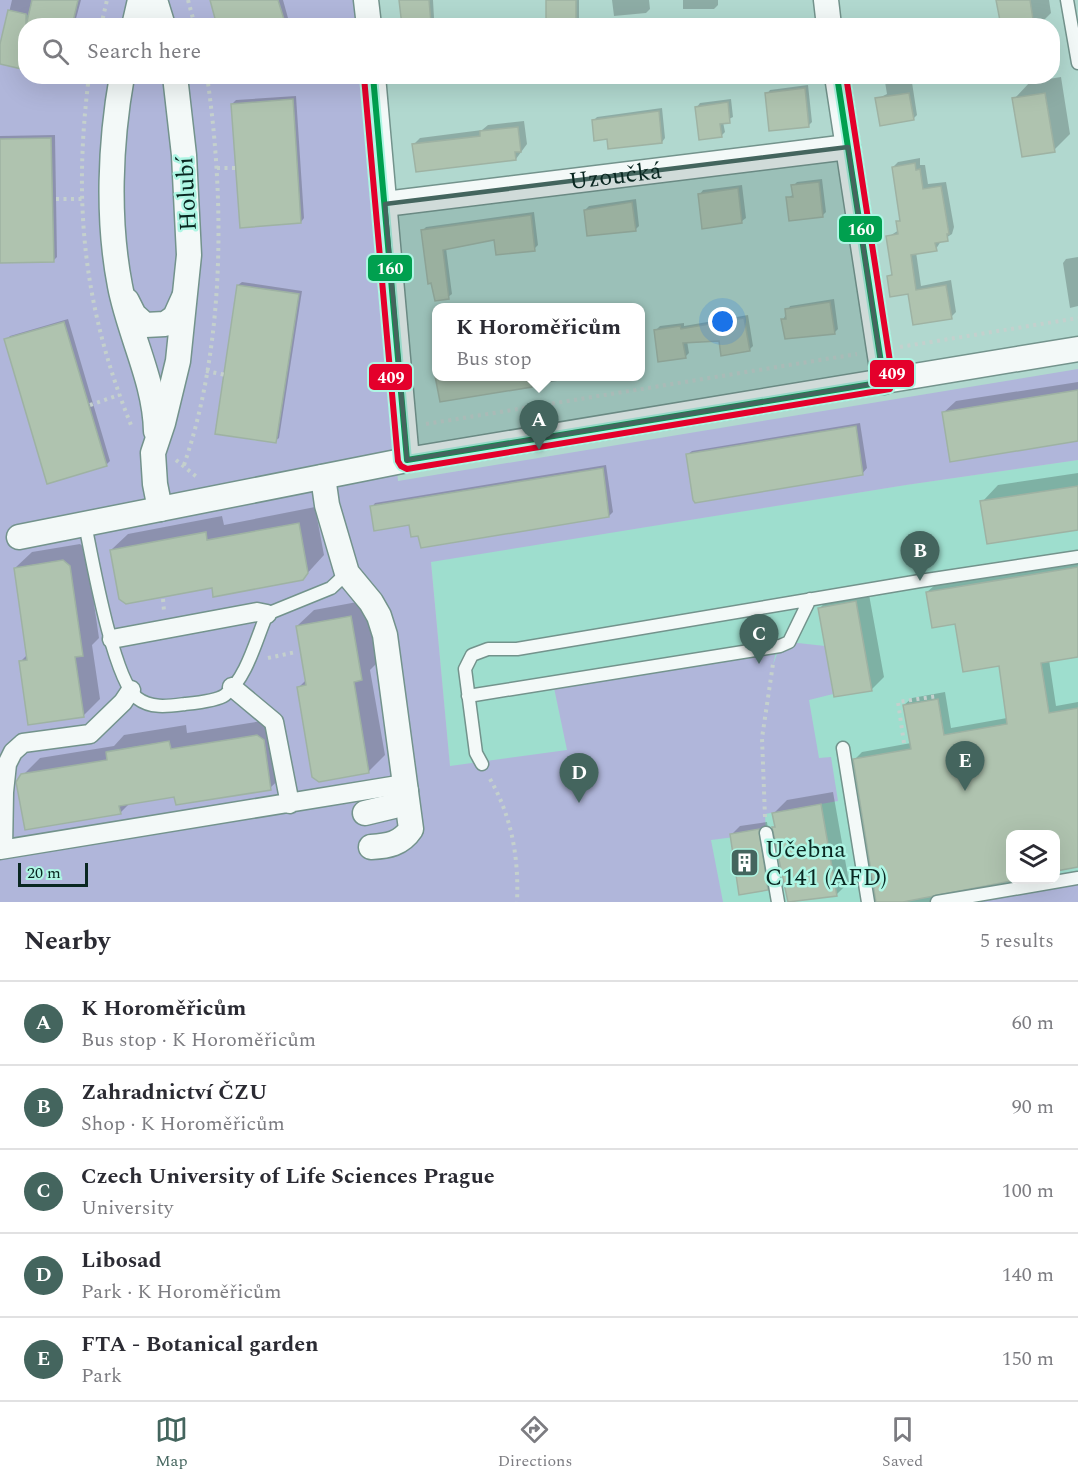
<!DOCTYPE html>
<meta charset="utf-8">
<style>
body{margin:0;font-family:Spectral,serif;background:#f2f2f3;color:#2b2b33}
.controls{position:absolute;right:18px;bottom:18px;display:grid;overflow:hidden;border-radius:12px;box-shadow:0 6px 24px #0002}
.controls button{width:54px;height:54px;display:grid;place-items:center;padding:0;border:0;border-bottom:2px solid #e1e1e2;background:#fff;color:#2b2b33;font:30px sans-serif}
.scale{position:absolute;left:18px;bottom:15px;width:70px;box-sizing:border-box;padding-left:6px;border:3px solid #092721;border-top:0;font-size:16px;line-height:21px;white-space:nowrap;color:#092721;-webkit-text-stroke:4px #aef6e4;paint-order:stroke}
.you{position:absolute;left:723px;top:322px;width:21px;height:21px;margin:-15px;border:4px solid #fff;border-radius:50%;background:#1a73e8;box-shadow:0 0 0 9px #1a73e833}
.badge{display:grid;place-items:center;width:39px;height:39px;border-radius:50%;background:#44655e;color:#fff;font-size:20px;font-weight:700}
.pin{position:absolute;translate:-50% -50px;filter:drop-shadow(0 2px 3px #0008)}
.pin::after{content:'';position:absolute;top:32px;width:21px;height:18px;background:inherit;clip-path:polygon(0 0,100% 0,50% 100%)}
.popup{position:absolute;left:432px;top:303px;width:213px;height:78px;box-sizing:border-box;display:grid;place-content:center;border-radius:12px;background:#fff;filter:drop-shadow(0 2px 4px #0005);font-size:20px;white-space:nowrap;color:#7c7c81}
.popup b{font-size:22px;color:#2b2b33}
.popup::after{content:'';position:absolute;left:50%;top:100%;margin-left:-12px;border:12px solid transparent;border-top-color:#fff}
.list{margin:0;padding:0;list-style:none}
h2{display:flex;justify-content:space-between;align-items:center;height:78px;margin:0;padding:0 24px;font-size:26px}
h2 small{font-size:20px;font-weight:400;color:#7c7c81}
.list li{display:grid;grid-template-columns:39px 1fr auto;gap:18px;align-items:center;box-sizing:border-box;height:84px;padding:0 24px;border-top:2px solid #e1e1e2}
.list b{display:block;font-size:22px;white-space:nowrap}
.list p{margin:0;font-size:20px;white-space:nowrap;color:#7c7c81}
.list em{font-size:20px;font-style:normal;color:#7c7c81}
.icon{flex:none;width:33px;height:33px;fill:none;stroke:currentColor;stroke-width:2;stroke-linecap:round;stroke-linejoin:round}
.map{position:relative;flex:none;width:1078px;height:902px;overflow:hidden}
.search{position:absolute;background:#fff;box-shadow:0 6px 24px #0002;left:18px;right:18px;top:18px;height:66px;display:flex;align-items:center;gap:15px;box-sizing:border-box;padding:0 21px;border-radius:24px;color:#7c7c81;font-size:22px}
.sheet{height:498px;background:#fff}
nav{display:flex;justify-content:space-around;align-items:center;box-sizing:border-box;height:84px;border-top:2px solid #e1e1e2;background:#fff;font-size:16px;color:#7c7c81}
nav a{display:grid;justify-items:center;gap:3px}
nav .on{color:#44655e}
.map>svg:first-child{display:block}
.built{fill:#9edece;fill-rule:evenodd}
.green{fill:#b0b6da;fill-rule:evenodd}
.shadow{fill:#0003}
.building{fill:#afc3af;stroke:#9eb2a3;stroke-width:1.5}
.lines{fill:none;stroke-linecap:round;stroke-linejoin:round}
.service-casing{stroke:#73938c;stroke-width:15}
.pedestrian-casing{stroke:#73938c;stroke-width:21}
.minor-casing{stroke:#73938c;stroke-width:27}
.path{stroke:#c4d0cd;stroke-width:4;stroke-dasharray:3 4.5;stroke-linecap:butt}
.service{stroke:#f3f9f8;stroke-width:12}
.pedestrian{stroke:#f3f9f8;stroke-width:18}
.minor{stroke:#f3f9f8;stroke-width:24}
.bus-1-casing{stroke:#aef6e4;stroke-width:10}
.bus-2-casing{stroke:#aef6e4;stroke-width:10}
.bus-1{stroke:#00a04f;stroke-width:6}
.bus-2{stroke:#e4002b;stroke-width:6}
.marked{fill:#44655e;fill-opacity:0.2;stroke:#44655e;stroke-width:4.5;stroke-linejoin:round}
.labels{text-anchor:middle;stroke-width:5;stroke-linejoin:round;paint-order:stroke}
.street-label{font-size:24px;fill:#092721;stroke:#aef6e4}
.poi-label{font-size:24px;fill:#092721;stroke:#aef6e4;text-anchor:start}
.line-badge{stroke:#aef6e4;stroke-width:2}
.badge-label{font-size:16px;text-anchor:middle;font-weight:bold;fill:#fff}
</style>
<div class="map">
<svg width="1078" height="902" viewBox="0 0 1078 902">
<rect width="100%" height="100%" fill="#b1d8cf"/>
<path class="built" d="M1078,460V902H467L450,766L431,561L906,485ZM1010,834H1056V880H1010Z"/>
<path class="green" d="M0,0H32L28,15L8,10L0,44Z
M78,0H210L217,25L67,24Z
M278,0H353L356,25L277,26L285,23Z
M0,64L25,70L26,76L59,78L361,77L398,481L1078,369V390L942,413L950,462L1078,441V460L906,485L431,562L450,766L567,750L553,683L777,647L773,665L780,646L789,642L825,646L833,694L809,700L819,758L831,757L838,801L765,814L766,833L711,840L723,902H0V263L53,262L51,138L0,139ZM293,99L301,223L240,227L231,104ZM237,285L298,294L257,441L215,433ZM64,322L106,466L47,484L5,340ZM856,426L863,475L695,503L686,454ZM603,468L609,517L422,548L418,536H411L412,499ZM388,503L392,528L375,531L370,506ZM299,523L308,573L303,580L214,597L212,588L126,604L119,599L110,550L154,542L173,546L179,537L205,532L207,540ZM63,560L70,566L83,656L75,657L84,717L28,725L19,662L27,660L14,568ZM351,616L362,680L354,682L369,773L319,782L297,687L306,685L296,626ZM264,740L271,790L226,797L208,793L203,801L176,805L174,797L119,806L120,814L94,819L85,813L69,816V823L25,830L16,781L21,774L107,760L106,751L169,741L171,749Z
M1078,878V902H937Z"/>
<path class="shadow" d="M12,0H81L74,26H26L0,62V51Z
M211,0H283L288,18L284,22Z
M401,0H433L434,18L430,22Z
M547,0H579V21L576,25Z
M612,0H649L650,9L646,13L614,16Z
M683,0H718V5L714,9H683Z
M1012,0H1049L1051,13L1038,26H1002Z
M884,76H911L917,115L913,119L877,99L887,94Z
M1061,77L1070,134L1054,150L1014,99L1030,82Z
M808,85L812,122L808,126L767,94L770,90Z
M296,96L304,218L301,222L232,104L236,100Z
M731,99L733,117L723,122L725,132L721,136L697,107L700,103Z
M662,108L665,138L662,142L608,137L593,121L597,117Z
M524,121L527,144L516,159L414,144L420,138L482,130L488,125Z
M55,135L57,257L53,261L0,262V136Z
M920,158V165H925L928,184L946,182L954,227L952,234L941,241L936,249L916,252L921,286L951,280L956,312L951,317L909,293L889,277L893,272L888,237L899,230L898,222L901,218L893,167L898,162Z
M822,179L826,212L822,216L788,198L794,194L793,186L797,182Z
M742,185L746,218L742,221L700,194L703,190Z
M636,199L639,226L635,230L585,210L589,206Z
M534,212L538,245L534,249L495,239L446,248L452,294L448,297L422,231L426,227Z
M1078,257V306L1070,308L1063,263L1066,259Z
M242,282L302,291L279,438L275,441L238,285Z
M834,299L838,329L834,333L783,320L790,306Z
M748,315L753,346L749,350L720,339L687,341L689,353L685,357L656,330L660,326L684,323V326Z
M68,319L110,461L106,465L6,340L10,336Z
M437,360V376H588L441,400L435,362Z
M1078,382V439L943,413L956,401Z
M860,423L867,468L862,474L688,454L692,451Z
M606,465L613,512L609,516L419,534L410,523L372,507L375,503Z
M1078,473V529L982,502L998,485Z
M315,507L324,555L303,578L213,586L111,550L128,534L222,516L224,525Z
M80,544L86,549L99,638L92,645L100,699L83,716L20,662L28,654L15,568L32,552Z
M1078,562V655L1049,660L1056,706L1078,702V867L1056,871V834H1010L935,894L942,902H876L855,759L862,752L911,743L904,705L912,698L945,692L951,728L1007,718L1000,665L927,592L935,585Z
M868,589L884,677L871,690L820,608L832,595Z
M368,600L378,662L370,670L385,755L368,772L299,687L306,680L297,626L314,610Z
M274,719L287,772L270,788L176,795L130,803L120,813L23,775L40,758L114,746L124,735L186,725L187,733Z
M833,792L849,882L836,895L789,902L774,828L776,825L774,813L787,800Z
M767,822L775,881L767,889L732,834L740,826Z"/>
<path class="building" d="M32,0H78L72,26H26Z
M210,0H278L286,26H217Z
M399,0H429L431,23L402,26Z
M546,0H576V26H546Z
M996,0H1030L1034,26H1001Z
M8,10L26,14V70L0,64V44Z
M805,88L809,127L769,131L765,93Z
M909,93L914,120L880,126L875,98Z
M1045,93L1055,152L1022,157L1012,98Z
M293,99L301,223L240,228L231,104Z
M728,102L730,123L720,124L722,137L699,140L695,107Z
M659,111L662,143L608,149L607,139L594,141L592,120Z
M518,127L521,152H515L516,160L416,172L412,144L480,136V131Z
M51,138L54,262L0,263V139Z
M915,163L916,170L920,169L923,189L941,186L949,234H947L948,241L935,243L937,251L911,255L916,290L946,285L952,319L913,325L908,294L890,297L887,276L892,275L886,236L898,234L896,221H900L892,167Z
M819,182L823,217L789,221L786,197H793L791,185Z
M738,188L742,223L702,229L698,194Z
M632,202L636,231L587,236L584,210Z
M531,215L535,251L496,255L494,240L443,250L449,299L435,301L431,283L428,284L421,230Z
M237,285L299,294L276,443L215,434Z
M830,302L835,334L785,339L781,319H786L785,309Z
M744,318L750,351L721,356L719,341L683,343L686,358L658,362L654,330L680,326L681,329Z
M64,322L107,466L47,484L4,339Z
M435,376H531L532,387L440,402Z
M1078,390V441L950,462L942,412Z
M856,426L863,475L695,503L693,500L686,454Z
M603,468L609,517L421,548L418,536L411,537L409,525L374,531L370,506Z
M1078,486V530L987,544L980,501Z
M299,523L308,573L303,580L213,597L212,588L126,604L119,599L110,550L206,532L207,540Z
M63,560L70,566L83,656L75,657L84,717L28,725L19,661L27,660L14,568Z
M1078,567V657L1041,663L1049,713L1078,708V867L1056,871V834H1011V881L903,902H876L853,759L911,749L903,705L938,699L944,735L1007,724L999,666L963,672L955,624L932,628L926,592Z
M856,601L872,691L834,697L818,608Z
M351,616L362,680L354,682L369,773L319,782L312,777L297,687L306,685L296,626Z
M257,735L264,740L271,790L176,805L174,797L119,806L121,814L25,830L16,782L21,774L107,760L106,752L169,741L171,749Z
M821,804L837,896L788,902L772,827H775L772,813Z
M759,829L768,890L739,895L730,834Z"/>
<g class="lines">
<defs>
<path id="service" d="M1067,0L1078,63
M85,524C92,558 113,679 137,698C151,709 169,706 185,704C195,703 217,701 225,695C247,678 256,639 267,614L331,588L347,573
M468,696L780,646L789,642L810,599
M843,748L868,902
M482,764L476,753L465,669L472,655L488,649H517L920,581L1078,557
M766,833L778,902
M937,902L1078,878"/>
<path id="pedestrian" d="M112,639L257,612L267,614
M232,687L274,722L290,804
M3,849L4,792L7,764L13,752L23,743L90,734L123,702L131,690
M0,850L404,784"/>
<g id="minor">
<path d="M155,0L163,26"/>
<path d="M366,0L369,26"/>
<path d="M826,0L829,26"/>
<path d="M134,26L140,0"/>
<path d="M122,76C110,143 107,219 120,286C129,334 155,381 156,431"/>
<path d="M373,76L407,460"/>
<path d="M837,76L884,382"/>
<path id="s1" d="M385,204L848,147"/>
<path d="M127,301L134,315L145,325L165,324L175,317L184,297"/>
<path d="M323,477L327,505L347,573L371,602L379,616L385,635L411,829C401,844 388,846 371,847"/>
<path d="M160,509L155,484L153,453L163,423L178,361L189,255L184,155L175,76"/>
<path d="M19,537L407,460L1078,349"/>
<path d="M365,813L394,806L406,791"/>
</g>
</defs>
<use href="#service" class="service-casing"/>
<use href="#pedestrian" class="pedestrian-casing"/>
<use href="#minor" class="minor-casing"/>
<path class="path" d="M188,0L195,26
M75,20L93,26
M101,26L107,0
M89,76C73,203 83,306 131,425
M217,168H235
M56,199H82
M900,347L1078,318
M206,371L226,375
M90,405L119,395
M426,424L857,354
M176,460L198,478
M184,465C225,346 225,200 207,76
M163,599L164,611
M268,658L296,652
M904,743L898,702L938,696
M490,779C512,817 519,859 517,902
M765,817L762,738L773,664"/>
<use href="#service" class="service"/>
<use href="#pedestrian" class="pedestrian"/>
<use href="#minor" class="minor"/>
<defs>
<path id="bus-1" d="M373,76L407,460
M837,76L884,382
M407,460L884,382"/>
<path id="bus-2" d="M364,77L398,461L401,466L407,469L890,389L893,381L846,76"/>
</defs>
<use href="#bus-1" class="bus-1-casing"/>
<use href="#bus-2" class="bus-2-casing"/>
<use href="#bus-1" class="bus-1"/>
<use href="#bus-2" class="bus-2"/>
</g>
<path class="marked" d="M848,147L884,382L407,460L385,204Z"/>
<defs>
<symbol id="building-square" viewBox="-11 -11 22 22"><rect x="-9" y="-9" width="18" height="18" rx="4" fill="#44655e" stroke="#aef6e4"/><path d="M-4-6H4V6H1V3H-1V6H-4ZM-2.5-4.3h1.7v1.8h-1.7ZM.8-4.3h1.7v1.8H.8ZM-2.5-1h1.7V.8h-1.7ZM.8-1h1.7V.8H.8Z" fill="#fff"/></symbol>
</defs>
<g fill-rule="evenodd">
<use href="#building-square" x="728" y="846" width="33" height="33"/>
</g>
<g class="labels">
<g class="street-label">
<text dy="8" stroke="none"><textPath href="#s1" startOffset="232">Uzoučká</textPath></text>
<text transform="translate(186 194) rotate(-93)" y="8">Holubí</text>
</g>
<g class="poi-label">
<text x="765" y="857">Učebna<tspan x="765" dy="28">C141 (AFD)</tspan></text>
</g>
</g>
<g class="line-badge">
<rect x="838" y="215" width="45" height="28" rx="6" fill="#00a04f"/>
<rect x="367" y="254" width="46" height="28" rx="6" fill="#00a04f"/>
<rect x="869" y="359" width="46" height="29" rx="6" fill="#e4002b"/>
<rect x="368" y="363" width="45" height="28" rx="6" fill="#e4002b"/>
</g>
<g class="badge-label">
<text x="861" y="235">160</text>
<text x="390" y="274">160</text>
<text x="892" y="379">409</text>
<text x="391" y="383">409</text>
</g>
</svg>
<div class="controls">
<button><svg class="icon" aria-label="layers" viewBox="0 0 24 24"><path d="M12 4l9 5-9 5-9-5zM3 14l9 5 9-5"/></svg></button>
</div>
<div class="scale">20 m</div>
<div class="you"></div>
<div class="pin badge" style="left:539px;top:450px">A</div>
<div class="popup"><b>K Horoměřicům</b>Bus stop</div>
<div class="pin badge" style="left:920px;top:581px">B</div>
<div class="pin badge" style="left:759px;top:664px">C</div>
<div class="pin badge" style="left:579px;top:803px">D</div>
<div class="pin badge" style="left:965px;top:791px">E</div>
<div class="search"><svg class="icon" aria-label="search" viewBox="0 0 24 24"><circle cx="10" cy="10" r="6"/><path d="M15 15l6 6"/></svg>Search here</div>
</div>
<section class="sheet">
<h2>Nearby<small>5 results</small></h2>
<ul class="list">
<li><span class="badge">A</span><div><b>K Horoměřicům</b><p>Bus stop · K Horoměřicům</p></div><em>60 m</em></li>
<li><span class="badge">B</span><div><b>Zahradnictví ČZU</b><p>Shop · K Horoměřicům</p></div><em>90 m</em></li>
<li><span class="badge">C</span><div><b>Czech University of Life Sciences Prague</b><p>University</p></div><em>100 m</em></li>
<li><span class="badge">D</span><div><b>Libosad</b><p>Park · K Horoměřicům</p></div><em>140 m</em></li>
<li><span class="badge">E</span><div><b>FTA - Botanical garden</b><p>Park</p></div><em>150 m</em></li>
</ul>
</section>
<nav>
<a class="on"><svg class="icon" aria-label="map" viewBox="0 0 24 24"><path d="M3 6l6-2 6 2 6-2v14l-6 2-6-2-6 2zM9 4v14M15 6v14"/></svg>Map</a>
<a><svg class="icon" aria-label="directions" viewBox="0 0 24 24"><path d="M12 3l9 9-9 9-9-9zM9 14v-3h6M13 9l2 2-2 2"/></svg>Directions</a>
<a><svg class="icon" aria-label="saved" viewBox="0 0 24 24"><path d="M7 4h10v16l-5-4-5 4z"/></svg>Saved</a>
</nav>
